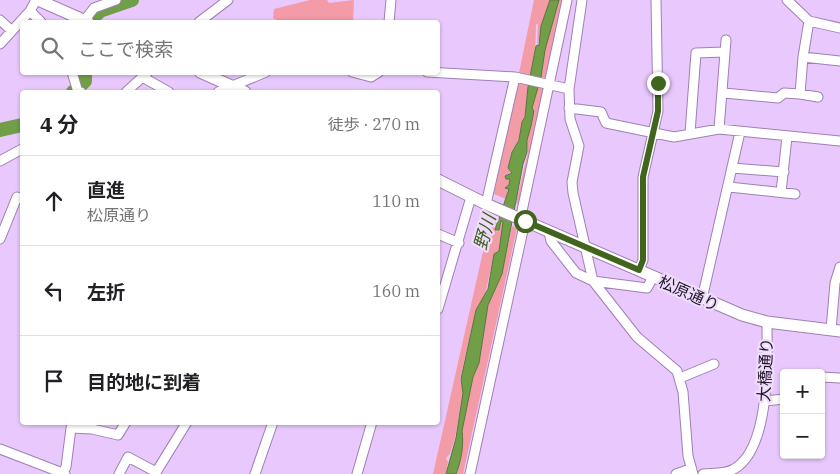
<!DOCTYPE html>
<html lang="ja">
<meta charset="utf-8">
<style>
body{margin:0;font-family:"IBM Plex Serif","Noto Sans JP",serif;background:#f6f6f6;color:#202124}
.controls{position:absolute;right:15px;bottom:15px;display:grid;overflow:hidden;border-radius:5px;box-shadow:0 1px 4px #0004}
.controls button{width:45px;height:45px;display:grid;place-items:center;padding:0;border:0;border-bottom:1px solid #e0e0e0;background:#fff;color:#202124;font:25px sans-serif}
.stop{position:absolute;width:15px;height:15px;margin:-11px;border:4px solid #41651d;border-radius:50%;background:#fff}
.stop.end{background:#41651d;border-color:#fff;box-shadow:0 1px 5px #0008}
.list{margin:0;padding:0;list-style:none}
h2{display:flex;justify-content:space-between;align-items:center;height:65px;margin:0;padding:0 20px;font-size:21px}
h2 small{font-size:16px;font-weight:400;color:#757577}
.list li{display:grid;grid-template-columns:32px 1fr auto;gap:15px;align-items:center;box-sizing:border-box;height:90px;padding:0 20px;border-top:1px solid #e0e0e0}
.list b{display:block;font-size:19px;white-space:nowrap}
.list p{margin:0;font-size:16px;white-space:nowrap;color:#757577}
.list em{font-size:16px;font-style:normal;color:#757577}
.icon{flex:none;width:28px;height:28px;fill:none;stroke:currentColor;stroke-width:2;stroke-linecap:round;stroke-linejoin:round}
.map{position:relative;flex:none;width:840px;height:474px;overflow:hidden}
.search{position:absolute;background:#fff;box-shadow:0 1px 4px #0004;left:20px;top:20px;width:420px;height:55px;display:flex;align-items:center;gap:12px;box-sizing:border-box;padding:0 18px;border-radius:5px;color:#757577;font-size:19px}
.panel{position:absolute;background:#fff;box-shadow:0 1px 4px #0004;left:20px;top:90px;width:420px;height:335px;border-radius:5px}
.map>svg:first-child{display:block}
.green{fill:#f39ba6}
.water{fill:#719f48;stroke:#59763e}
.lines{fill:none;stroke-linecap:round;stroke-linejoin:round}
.river{stroke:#719f48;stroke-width:14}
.minor-casing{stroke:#9f80b2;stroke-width:11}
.major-casing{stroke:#9f80b2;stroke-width:13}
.minor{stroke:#fff;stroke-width:9}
.major{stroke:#fff;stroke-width:11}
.route{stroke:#41651d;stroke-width:6}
.labels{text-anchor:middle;stroke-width:4.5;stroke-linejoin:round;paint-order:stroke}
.street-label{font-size:16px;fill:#211528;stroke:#efdcfc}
.water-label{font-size:18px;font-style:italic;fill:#405f22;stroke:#efdcfc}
</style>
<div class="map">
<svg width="840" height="474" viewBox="0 0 840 474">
<rect width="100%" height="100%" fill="#e9c8fe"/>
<path class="green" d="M310,0H327L329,3L354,0L353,22H280L273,18L274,9Z
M534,0H550L537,46L538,23L536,25L535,59L530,75L519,73Z
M559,0H565L548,78L541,77L545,49Z
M518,79L529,81L525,116L519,139L511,152L508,168L511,172L505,176L506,179H510L509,185L505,188L508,189L506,199L494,194Z
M539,83L547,85L521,205L516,203L528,152L527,139L535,111L532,108Z
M491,216L499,219L495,230L497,232L501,221L504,225L499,251L494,254L485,295L476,310L460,379L463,392L455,438L450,454L446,458L448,462L446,474H433Z
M512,226L517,228L463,474H457L463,441L462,431L473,377L479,363L488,305L502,274Z"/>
<path class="water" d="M550,0H559L545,50L541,77L532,108L534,111L531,126L527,140V152L523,164L502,274L488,305L479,363L473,377L462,431C464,446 461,461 456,474H446L456,438L463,393L461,379L476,310L488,289L494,254L499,251L503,222L501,221L499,230H495L509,189L505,188L509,185L510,179H506L505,176L512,173L508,168L512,152L519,140L522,122L525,117L528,87L536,46L539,45L541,26Z"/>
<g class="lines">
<path class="river" d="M94,17L100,11L132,0
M73,92L85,81V72
M0,130L22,125"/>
<defs>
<path id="minor" d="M787,0L809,21L803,57
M30,11L41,22
M0,20L12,31
M84,21L94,8L116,0
M809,21L840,28
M199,22L228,0
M389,22L391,0
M0,44L30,11L36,0
M72,72L78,92H81
M352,72L371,77L379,72
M427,72L515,77L569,89L582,0
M144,78L169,92
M569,89L570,119L579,146L572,182L573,193L593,281L647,288L653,277
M126,92L148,72
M218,92L266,72
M724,93L778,98L784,93L800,94
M818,97L800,94L803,57L840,61
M569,108L601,112L606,123L674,137L719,129L840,141
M719,129L726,40
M690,133L696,53L725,52
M0,161L22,149
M732,168L784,172
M729,187L795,194
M781,192L787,137
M486,204L515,77
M549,232L551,241L576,273L593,281L637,337L677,371L683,392L688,456L693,474
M438,234L459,243
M0,239L17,197L22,199
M639,270L643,260V177L658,111L656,0
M702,299L740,132
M438,309L471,197
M831,330L835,283L840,267
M821,377L840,378
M680,378L714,364
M765,401L784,399
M0,449L65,474
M62,474L66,467L71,428L92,429L118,435L126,422
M119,474L128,457L156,472
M155,474L187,422
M255,474L272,425
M357,474L372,422
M470,474L525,221L522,211L567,0
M676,474L690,469
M703,474C713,473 726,474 734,469C771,448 767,358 767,322"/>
<path id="major" d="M38,0L88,22
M200,72L245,92
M438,180L486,204L742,315L767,322L840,331"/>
</defs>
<use href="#minor" class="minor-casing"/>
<use href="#major" class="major-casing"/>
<use href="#minor" class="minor"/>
<use href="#major" class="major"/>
</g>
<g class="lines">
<path class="route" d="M525,221L639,270L643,260V177L658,111V83"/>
</g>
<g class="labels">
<g class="street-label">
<text transform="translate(689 293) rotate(24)" y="6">松原通り</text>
<text transform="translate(765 370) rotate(-87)" y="6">大橋通り</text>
</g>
<g class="water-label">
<text transform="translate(485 232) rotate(-74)" y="6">野川</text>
</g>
</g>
</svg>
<div class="controls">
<button>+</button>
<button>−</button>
</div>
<div class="stop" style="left:525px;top:221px"></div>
<div class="stop end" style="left:658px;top:83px"></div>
<div class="search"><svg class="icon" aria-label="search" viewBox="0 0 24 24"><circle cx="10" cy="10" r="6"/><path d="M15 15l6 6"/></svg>ここで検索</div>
<section class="panel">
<h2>4 分<small>徒歩 · 270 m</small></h2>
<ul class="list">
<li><svg class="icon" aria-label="ahead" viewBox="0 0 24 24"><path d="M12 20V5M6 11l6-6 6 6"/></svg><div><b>直進</b><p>松原通り</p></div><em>110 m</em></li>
<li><svg class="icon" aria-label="left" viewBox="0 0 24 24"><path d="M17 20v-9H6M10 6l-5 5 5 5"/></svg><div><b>左折</b></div><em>160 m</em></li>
<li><svg class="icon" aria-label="arrive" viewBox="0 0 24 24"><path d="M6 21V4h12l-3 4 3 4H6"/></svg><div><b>目的地に到着</b></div></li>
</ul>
</section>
</div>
